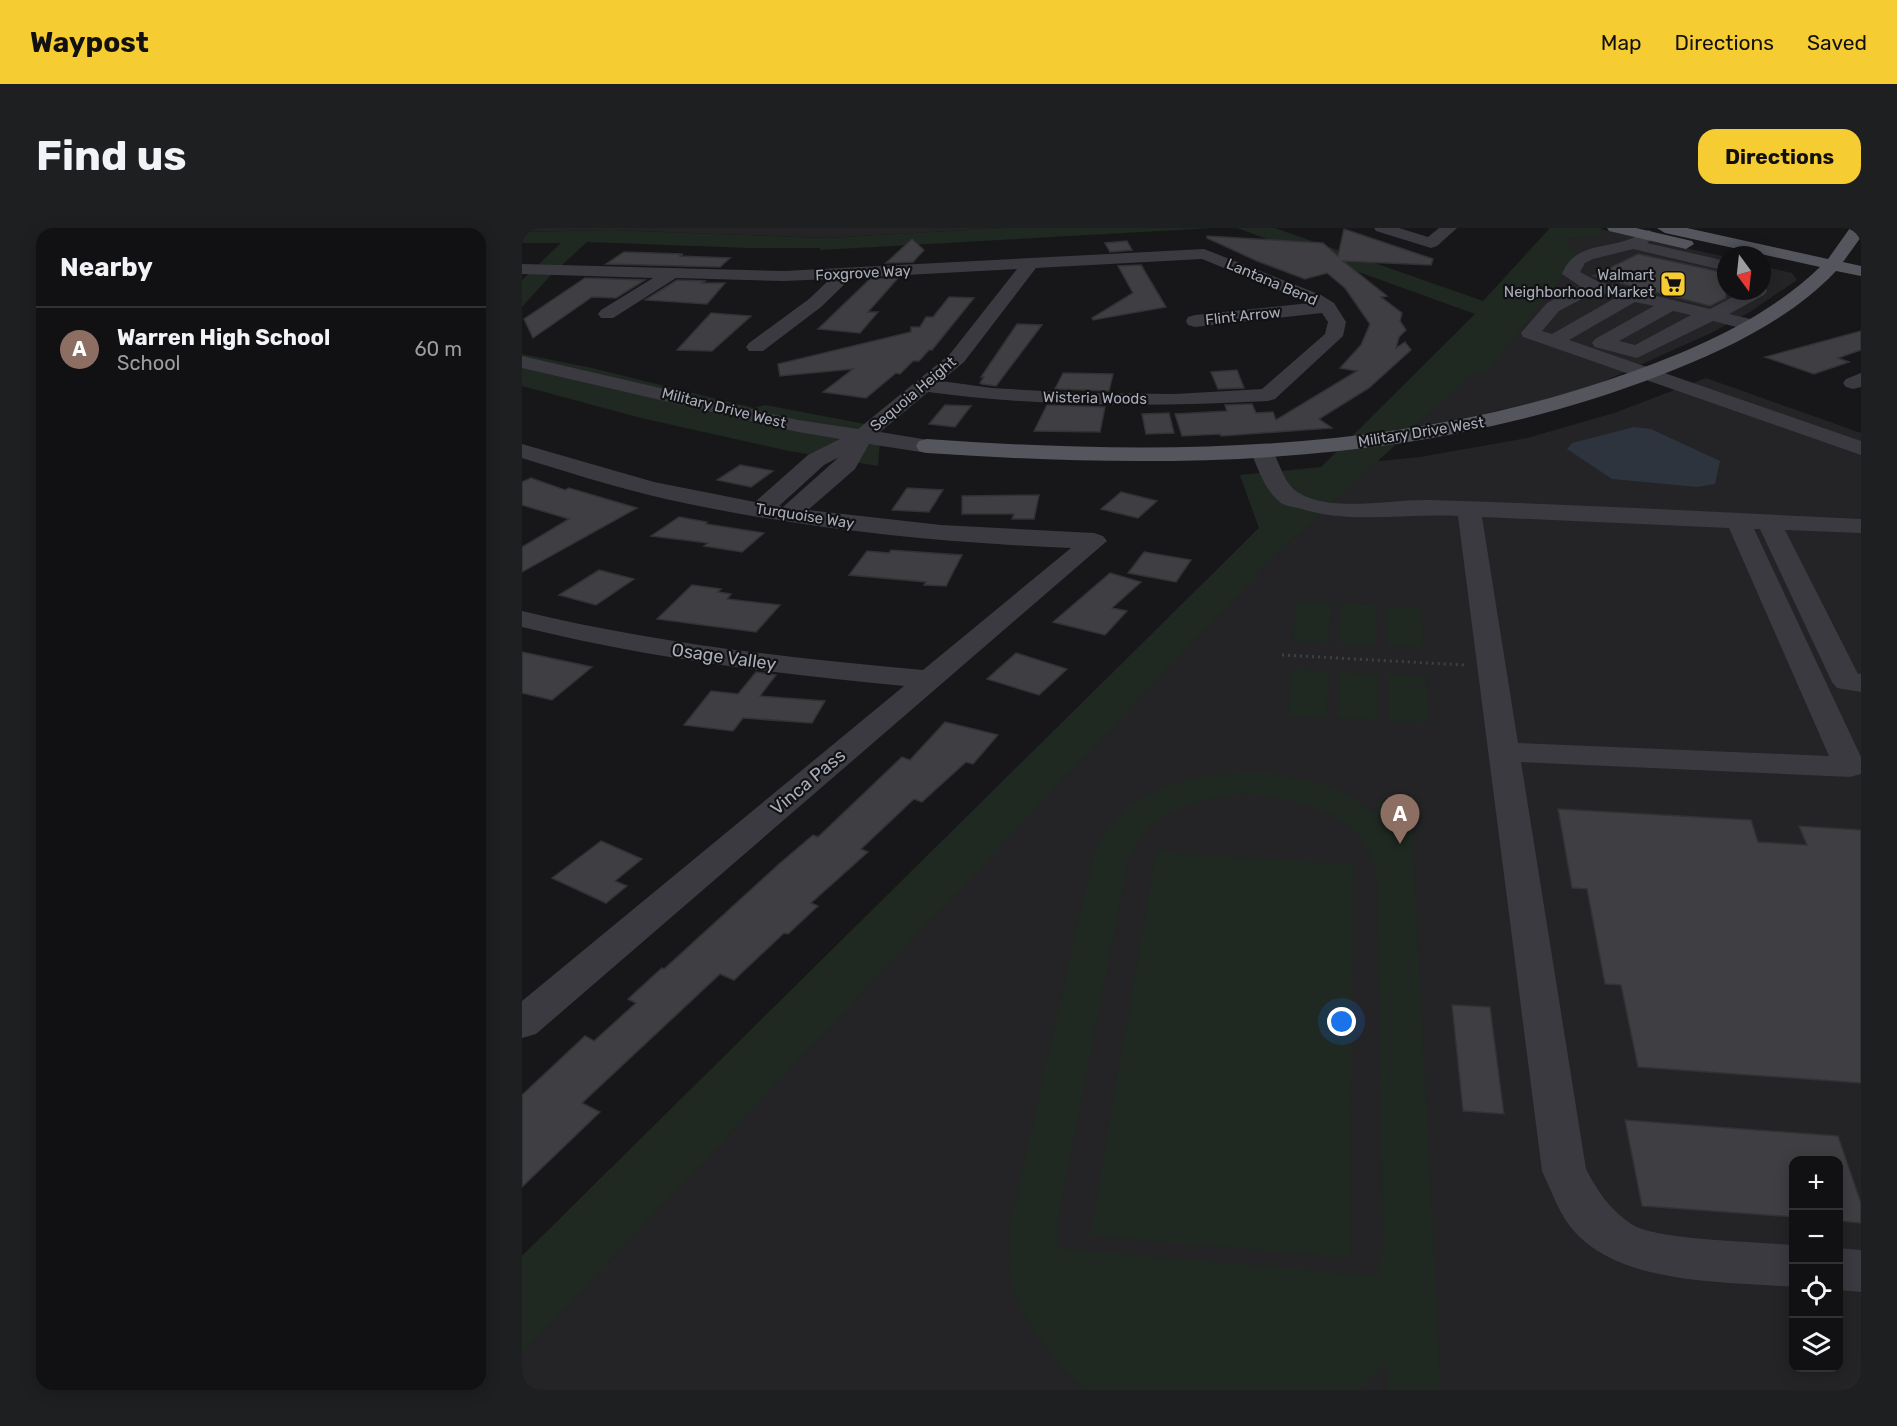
<!DOCTYPE html>
<meta charset="utf-8">
<style>
body{margin:0;font-family:Rubik,sans-serif;background:#1e1f21;color:#f1f3f6}
.controls{position:absolute;right:18px;bottom:18px;display:grid;overflow:hidden;border-radius:12px;box-shadow:0 3px 15px #0003}
.controls button{width:54px;height:54px;display:grid;place-items:center;padding:0;border:0;border-bottom:2px solid #303133;background:#111113;color:#f1f3f6;font:30px sans-serif}
.compass{position:absolute;left:1195px;top:18px;width:54px;height:54px;border-radius:50%;background:#111113;box-shadow:0 3px 15px #0003;rotate:165deg}
.you{position:absolute;left:820px;top:794px;width:21px;height:21px;margin:-15px;border:4px solid #fff;border-radius:50%;background:#1a73e8;box-shadow:0 0 0 9px #1a73e833}
.badge{display:grid;place-items:center;width:39px;height:39px;border-radius:50%;background:#f6cc33;color:#fff;font-size:20px;font-weight:700}
.pin{position:absolute;translate:-50% -50px;filter:drop-shadow(0 2px 3px #0008)}
.pin::after{content:'';position:absolute;top:32px;width:21px;height:18px;background:inherit;clip-path:polygon(0 0,100% 0,50% 100%)}
.list{margin:0;padding:0;list-style:none}
h2{display:flex;justify-content:space-between;align-items:center;height:78px;margin:0;padding:0 24px;font-size:26px}
h2 small{font-size:20px;font-weight:400;color:#9c9da0}
.list li{display:grid;grid-template-columns:39px 1fr auto;gap:18px;align-items:center;box-sizing:border-box;height:84px;padding:0 24px;border-top:2px solid #303133}
.list b{display:block;font-size:22px;white-space:nowrap}
.list p{margin:0;font-size:20px;white-space:nowrap;color:#9c9da0}
.list em{font-size:20px;font-style:normal;color:#9c9da0}
.icon{flex:none;width:33px;height:33px;fill:none;stroke:currentColor;stroke-width:2;stroke-linecap:round;stroke-linejoin:round}
.map{position:relative;flex:none;width:1339px;height:1162px;overflow:hidden;border-radius:18px}
header{display:flex;align-items:center;gap:36px;box-sizing:border-box;height:84px;padding:0 30px;background:#f6cc33;color:#111}
header strong{font-size:28px}
nav{display:flex;gap:33px;margin-inline-start:auto;font-size:21px}
.intro{display:flex;align-items:center;justify-content:space-between;box-sizing:border-box;height:144px;padding:0 36px}
h1{margin:0;font-size:42px}
.button{padding:15px 27px;border-radius:18px;background:#f6cc33;color:#111;font-size:21px;font-weight:700}
main{display:flex;gap:36px;padding:0 36px}
aside{flex:1;background:#111113;border-radius:18px;box-shadow:0 3px 15px #0003}
.map>svg:first-child{display:block}
.built{fill:#242326;fill-rule:evenodd}
.green{fill:#1f2821;fill-rule:evenodd}
.water{fill:#2d343e}
.building{fill:#3f3f43;stroke:#323135;stroke-width:1.5}
.lines{fill:none;stroke-linecap:round;stroke-linejoin:round}
.path{stroke:#3e3f45;stroke-width:3;stroke-dasharray:2 4;stroke-linecap:butt}
.minor{fill:#3a3a40;fill-rule:evenodd}
.major{fill:#54555d;fill-rule:evenodd}
.labels{text-anchor:middle;stroke-width:4.5;stroke-linejoin:round;paint-order:stroke}
.far-street-label{font-size:15px;fill:#a9acb9;stroke:#121214}
.far-poi-label{font-size:15px;fill:#a9acb9;stroke:#121214;text-anchor:end}
.street-label{font-size:18px;fill:#a9acb9;stroke:#121214}
</style>
<header>
<strong>Waypost</strong>
<nav><a>Map</a><a>Directions</a><a>Saved</a></nav>
</header>
<div class="intro"><h1>Find us</h1><a class="button">Directions</a></div>
<main>
<aside>
<h2>Nearby<small></small></h2>
<ul class="list">
<li><span class="badge" style="background:#8d6e63">A</span><div><b>Warren High School</b><p>School</p></div><em>60 m</em></li>
</ul>
</aside>
<div class="map">
<svg width="1339" height="1162" viewBox="0 0 1339 1162">
<rect width="100%" height="100%" fill="#171719"/>
<path class="built" d="M0,0H482L303,10L88,2L0,4Z
M1074,0L1204,29V63H1240V38L1270,45L1275,52L1228,84L1189,105L1078,155L1030,170L935,192L876,202L1046,12L1062,8Z
M1184,150L1339,205V1162H0V1028L737,300L718,247L898,229L1005,210L1092,185ZM1272,932H1316V1140H1272Z"/>
<path class="green" d="M482,0H692L298,22V20H226L65,14L28,48L0,79V52L39,15H0V4L88,2L303,10Z
M715,0H753L961,73L1028,0H1080L1076,7L1046,12L1048,21L1056,26L1041,48L965,144L951,146L751,329L0,1126V1028L737,300L718,247L798,240L953,86Z
M0,126L70,140L232,180L243,177L359,199L356,238L267,223L119,190L0,158Z
M774,373L809,375L807,415L771,413Z
M818,376L854,377V418L817,416Z
M864,378L899,380L902,420L865,418Z
M769,441L807,443L805,490L766,487Z
M817,444L855,446V492L816,490Z
M866,446L904,448L907,495L867,493Z
M741,544L797,554L830,569L854,586L855,573L889,575L919,1162H866L864,1136L836,1162H561C528,1126 490,1087 487,1035C487,1022 488,1009 488,997L571,628L584,602L607,578L641,559L684,547ZM719,566C763,569 824,579 846,623C850,631 852,641 855,650L861,1022L855,1048L536,1020L535,996L607,631C612,623 616,613 621,606C644,577 685,571 719,566Z
M634,624L831,636L829,1030L568,1008Z"/>
<path class="water" d="M1112,199L1129,201L1198,233L1193,256L1175,259L1090,251L1045,221L1050,215Z"/>
<path class="building" d="M822,1L911,31L909,37L821,33L865,68L859,69L880,85L878,93L884,102L877,109L874,120L883,114L889,122L847,160L797,191L810,200L699,208L698,206L660,208L653,186L705,183L703,177L730,176L734,185L751,184L754,192L835,143L818,140L839,117L848,96L823,60L805,45L783,51L735,33L685,10V8L801,15L816,28Z
M390,11L402,22L391,34L364,35Z
M605,13L610,22L588,24L583,15Z
M102,24L161,26L157,28L208,30L198,39L84,36Z
M1116,26L1204,45V70L1188,78L1071,48Z
M619,37L644,79L571,92L570,90L611,65L596,38Z
M63,50L123,52L94,70L70,69L11,110L2,91Z
M376,50L346,84H356L338,105L296,101L348,51Z
M155,52L183,53L180,55H203L185,76L123,72Z
M427,69L452,70L410,122H407L397,133H391L378,146L374,145L344,170L301,164L331,141L258,148L256,136L389,104V99H398L404,89H411Z
M189,85L229,88L190,123L155,122Z
M495,96L520,97L474,158L460,156L458,155L462,149H459Z
M1339,103V122L1316,130L1327,134L1292,146L1243,129Z
M715,142L722,160L696,161L689,144Z
M541,145L591,146L587,163L533,161Z
M423,177L449,178L433,199L407,196Z
M525,177L583,179L578,204L512,203Z
M647,185L652,205L624,206L620,186Z
M218,237L251,243L229,259L195,252Z
M9,250L43,262L47,260L115,280L0,344V319L47,291L0,277V254Z
M385,260L421,262L407,284L370,282Z
M599,264L635,273L616,290L579,281Z
M517,267L512,291H490L492,286H440V268Z
M157,289L185,294L184,296L242,305L220,324L182,318L186,315L129,308Z
M369,322L396,324L440,327L424,358L402,357L404,354L327,347L345,323L367,325Z
M622,324L669,332L654,354L606,345Z
M77,342L112,351L74,377L37,367Z
M588,345L619,354L590,380L605,383L583,407L531,394Z
M170,357L199,361L196,364L209,366L205,371L258,377L234,404L135,391Z
M0,424L70,439L30,472L0,465Z
M494,425L545,441L517,467L465,451Z
M234,444L254,447L238,468L303,473L290,495L221,490L211,503L162,497L189,463L216,466Z
M423,494L476,507L451,536L444,534L400,574L392,571L339,621L346,624L289,675L296,678L266,706L262,705L212,752L198,746L60,875L78,884L0,959V867L63,808L72,813L114,775L106,771L140,740L142,741L257,636L291,607L296,609L380,529L388,532Z
M1036,581L1229,592L1236,614L1285,617L1277,598L1339,602V855L1116,839L1099,757L1083,756L1065,661L1050,660Z
M79,613L120,631L93,653L105,658L84,675L30,650Z
M930,777L968,779L982,886L941,883Z
M1103,892L1316,908L1339,975V995L1317,993V933H1272V989L1120,978Z"/>
<g class="lines">
<path class="path" d="M760,427L942,437"/>
<path class="minor" d="M852,0H877L906,9L917,0H935L915,18L909,20L854,3Z
M1127,2L1135,7L1125,15L1204,33V43L1111,21L1071,31L1063,35L1058,44L1077,54L1188,81L1222,63H1240V59H1242L1245,63L1242,67L1207,86L1237,93L1239,97L1237,101L1230,103L1191,93L1115,130L1073,119L1070,115L1073,111L1132,78L1113,74L1047,112L1339,213V227L1001,109L999,105L1025,75L1058,58L1040,46C1052,16 1080,21 1105,12C1113,10 1119,4 1127,2ZM1073,64L1095,69L1030,106L1020,103L1037,83ZM1151,83L1169,87L1113,117L1097,113Z
M682,21L799,67L812,75L824,94L821,108L753,171L746,173C632,179 520,179 406,164L358,204L413,213L416,218L413,223L405,225L347,216L333,241L286,282L419,297L572,305L581,308L585,313L14,806L0,810V773L382,458C253,446 126,430 0,399V383C132,415 266,430 401,442L549,320C421,315 293,302 167,276C111,265 55,247 0,230V216L132,254L233,274L286,227L318,211L276,204L0,140V128L276,192L336,201L428,126L495,41L329,50L299,79L241,123H227L224,119L227,115L287,71L308,51L262,53L154,50L91,90H79L76,86L79,82L131,50L0,46V36L262,43ZM680,31L788,75L673,87L666,89L664,93L666,97L673,99L800,85L806,94L803,106L740,161L653,166L556,165L470,160L419,153L442,134L514,40ZM317,229L261,279L257,278L302,237Z
M1339,145V159L1331,161L1324,159L1321,155L1324,151Z
M740,217L748,219C758,233 761,256 777,265C810,285 869,271 907,272C1051,276 1195,284 1339,291V305L1263,302L1336,446H1339V464L1315,460L1310,454L1238,301H1232L1339,529V546L1328,549L999,534L1064,941C1076,964 1088,982 1111,997C1135,1012 1238,1014 1272,1017V1059C1202,1053 1093,1058 1047,997C1036,982 1028,960 1020,943L936,288C882,285 828,297 776,280C771,279 764,278 759,275C743,263 736,241 729,224L732,219ZM960,289L1207,300L1307,528L996,515Z
M1316,1020L1339,1022V1064L1316,1062Z"/>
<path class="major" d="M1085,0H1114L1170,13L1172,16L1164,21L1087,3Z
M1135,0H1165L1306,31L1328,0H1339V9L1321,34L1339,38V48L1314,43C1268,92 1201,123 1139,147C902,239 655,242 405,225L397,223L394,218L397,213L405,211C643,228 884,226 1112,143C1178,119 1246,89 1298,39L1143,5Z"/>
</g>
<defs>
<symbol id="supermarket-square" viewBox="-11 -11 22 22"><rect x="-9" y="-9" width="18" height="18" rx="4" fill="#f6cc33" stroke="#121214"/><path d="M-6-5.5h2.5l.6 2H6L4.5 2H-2.5L-4.4-4H-6ZM-1.5 3.2a1.3 1.3 0 1 0 .1 0ZM3 3.2a1.3 1.3 0 1 0 .1 0Z" fill="#111"/></symbol>
</defs>
<g fill-rule="evenodd">
<use href="#supermarket-square" x="1136" y="41" width="30" height="30"/>
</g>
<g class="labels">
<g class="far-street-label">
<text transform="translate(341 45) rotate(-3)" y="5">Foxgrove Way</text>
<text transform="translate(750 54) rotate(23)" y="5">Lantana Bend</text>
<text transform="translate(721 88) rotate(-6)" y="5">Flint Arrow</text>
<text transform="translate(391 166) rotate(-40)" y="5">Sequoia Height</text>
<text transform="translate(573 170) rotate(1)" y="5">Wisteria Woods</text>
<text transform="translate(202 180) rotate(14)" y="5">Military Drive West</text>
<text transform="translate(899 204) rotate(-9)" y="5">Military Drive West</text>
<text transform="translate(283 288) rotate(9)" y="5">Turquoise Way</text>
</g>
<g class="far-poi-label">
<text x="1132" y="52">Walmart<tspan x="1132" dy="17">Neighborhood Market</tspan></text>
</g>
<g class="street-label">
<text transform="translate(202 429) rotate(8)" y="6">Osage Valley</text>
<text transform="translate(286 554) rotate(-40)" y="6">Vinca Pass</text>
</g>
</g>
</svg>
<div class="controls">
<button>+</button>
<button>−</button>
<button><svg class="icon" aria-label="locate" viewBox="0 0 24 24"><circle cx="12" cy="12" r="6"/><path d="M12 2v4M12 18v4M2 12h4M18 12h4"/></svg></button>
<button><svg class="icon" aria-label="layers" viewBox="0 0 24 24"><path d="M12 4l9 5-9 5-9-5zM3 14l9 5 9-5"/></svg></button>
</div>
<svg class="compass" viewBox="-18 -18 36 36"><path d="M0-13l5 13h-10z" fill="#e53935"/><path d="M0 13l5-13h-10z" fill="#9c9da0"/></svg>
<div class="you"></div>
<div class="pin badge" style="left:878px;top:616px;background:#8d6e63">A</div>
</div>
</main>
